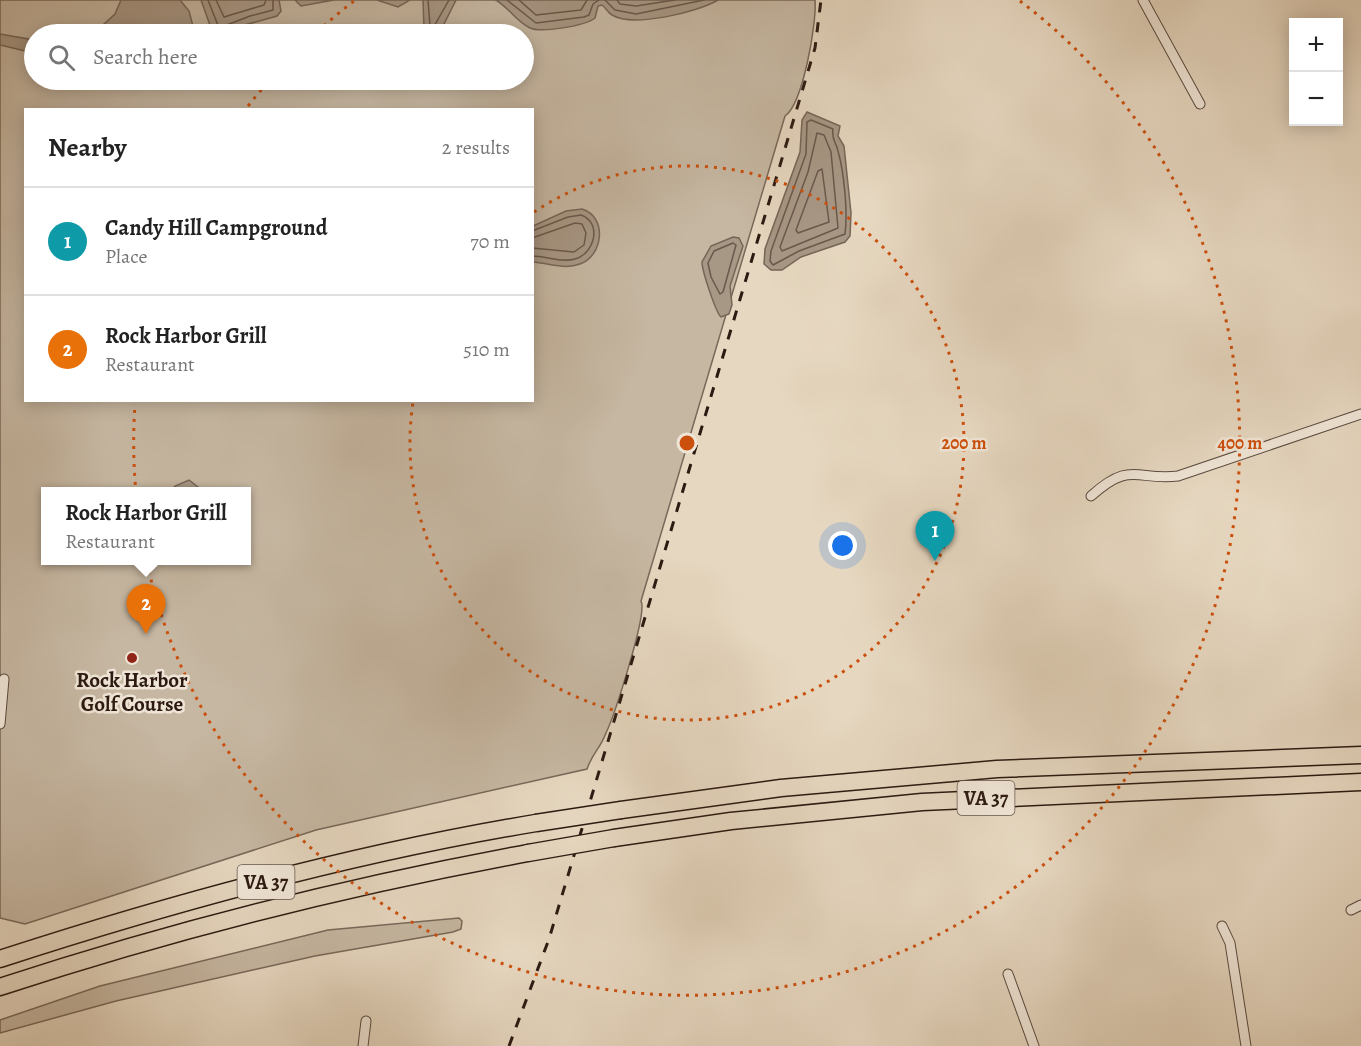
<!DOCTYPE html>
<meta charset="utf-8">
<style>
body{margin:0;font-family:Alegreya,serif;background:#f6f6f6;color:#222}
.controls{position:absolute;right:18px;top:18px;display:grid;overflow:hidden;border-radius:0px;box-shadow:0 3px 15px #0003}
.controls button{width:54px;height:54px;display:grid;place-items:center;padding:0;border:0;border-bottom:2px solid #e0e0e0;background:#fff;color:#222;font:30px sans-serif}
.you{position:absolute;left:843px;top:546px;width:21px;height:21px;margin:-15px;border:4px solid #fff;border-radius:50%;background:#1a73e8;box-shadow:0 0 0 9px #1a73e833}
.badge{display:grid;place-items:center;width:39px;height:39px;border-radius:50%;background:#8f2418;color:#fff;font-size:20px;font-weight:700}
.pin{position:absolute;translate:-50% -50px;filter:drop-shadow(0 2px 3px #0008)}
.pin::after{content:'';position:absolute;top:32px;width:21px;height:18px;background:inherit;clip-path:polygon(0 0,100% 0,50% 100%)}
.popup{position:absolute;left:41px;top:487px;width:210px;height:78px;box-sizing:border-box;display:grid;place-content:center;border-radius:0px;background:#fff;filter:drop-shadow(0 2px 4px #0005);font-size:20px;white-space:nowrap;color:#767676}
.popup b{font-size:22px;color:#222}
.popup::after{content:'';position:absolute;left:50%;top:100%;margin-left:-12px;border:12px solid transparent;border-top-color:#fff}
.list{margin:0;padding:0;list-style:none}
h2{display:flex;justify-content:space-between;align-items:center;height:78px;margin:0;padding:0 24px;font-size:26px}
h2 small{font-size:20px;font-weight:400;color:#767676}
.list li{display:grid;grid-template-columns:39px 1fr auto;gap:18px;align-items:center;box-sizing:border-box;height:108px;padding:0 24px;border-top:2px solid #e0e0e0}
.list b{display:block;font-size:22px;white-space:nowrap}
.list p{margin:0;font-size:20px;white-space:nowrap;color:#767676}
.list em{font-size:20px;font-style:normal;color:#767676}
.icon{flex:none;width:33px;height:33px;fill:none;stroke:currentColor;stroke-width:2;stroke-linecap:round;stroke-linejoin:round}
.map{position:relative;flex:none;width:1361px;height:1046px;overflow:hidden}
.search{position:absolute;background:#fff;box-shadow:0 3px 15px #0003;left:24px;top:24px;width:510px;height:66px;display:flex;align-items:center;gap:15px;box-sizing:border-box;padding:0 21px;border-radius:33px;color:#767676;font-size:22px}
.panel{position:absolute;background:#fff;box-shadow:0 3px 15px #0003;left:24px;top:108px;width:510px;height:294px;border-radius:0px}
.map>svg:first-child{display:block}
.green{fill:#c6b7a2;stroke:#79685a;stroke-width:1.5;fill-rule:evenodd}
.water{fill:#a79785;stroke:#766557;stroke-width:1.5}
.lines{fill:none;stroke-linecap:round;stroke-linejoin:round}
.shore{stroke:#6a584c;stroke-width:1.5}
.minor-casing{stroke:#5a493e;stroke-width:11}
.motorway-casing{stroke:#2c1a12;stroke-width:19}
.minor{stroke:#efe5d6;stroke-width:9}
.motorway{stroke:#e6d7c0;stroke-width:16}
.rail{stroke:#2c1a12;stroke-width:3;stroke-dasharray:10 10;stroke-linecap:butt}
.motorway-bridge-casing{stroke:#2c1a12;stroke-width:19;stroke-linecap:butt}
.motorway-bridge{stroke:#e6d7c0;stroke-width:16}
.ring{fill:none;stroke:#cc500d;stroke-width:3;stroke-dasharray:3 6}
.poi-dot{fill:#8f2418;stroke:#efe5d6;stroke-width:2}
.labels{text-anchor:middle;stroke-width:5;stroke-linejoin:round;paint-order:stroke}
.shield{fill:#efe5d6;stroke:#66574d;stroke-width:1.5}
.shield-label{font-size:20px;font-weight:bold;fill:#2c1a12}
.poi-label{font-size:21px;font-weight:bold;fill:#2c1a12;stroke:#efe5d6}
.centre{fill:#cc500d;stroke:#efe5d6;stroke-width:3}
.ring-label{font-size:18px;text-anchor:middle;font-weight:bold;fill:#cc500d;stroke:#efe5d6;stroke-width:5;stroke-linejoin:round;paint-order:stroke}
</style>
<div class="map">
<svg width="1361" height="1046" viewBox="0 0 1361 1046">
<rect width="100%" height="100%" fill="#e6d7c0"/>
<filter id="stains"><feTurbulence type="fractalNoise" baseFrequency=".00333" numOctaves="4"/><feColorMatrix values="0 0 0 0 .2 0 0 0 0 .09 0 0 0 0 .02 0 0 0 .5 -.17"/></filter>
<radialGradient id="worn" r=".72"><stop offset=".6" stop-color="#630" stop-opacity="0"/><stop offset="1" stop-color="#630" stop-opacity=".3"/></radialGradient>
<path class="green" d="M0,0H815C817,22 803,104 785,116L641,601C648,613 614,716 606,733C600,749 593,752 587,769L316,830L25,924L0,918ZM34,34H524V80H34ZM26,110H532V400H26ZM45,492H246V560H45Z
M459,918L462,921L461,929L453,932L315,956L116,1001L0,1033V1020L100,986L328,930Z"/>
<path class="water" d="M121,0H180L189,11L195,34H93L115,14Z
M201,0H279L281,11L277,16L216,33L211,28Z
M295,0H334L301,6Z
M377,0H410L398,7Z
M423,0H456L441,30L436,34H429L424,28Z
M496,0H718C698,12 633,28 612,15C608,13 606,8 602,5L598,6L595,18C585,26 541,33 530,28C517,22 508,7 496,0Z
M0,34L34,40V53L0,45Z
M807,112L840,126L838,136L844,146L851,213L850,236L845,242L801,257L782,270H771L764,264L765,249L800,152L802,120Z
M582,209C608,217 603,256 580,264C564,270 548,263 533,262V226L566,211Z
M733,237L739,238L743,246L730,286L732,305L729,314L721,317C716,313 702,271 702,262L711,246Z
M189,480L203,491H171L175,486Z"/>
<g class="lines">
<path class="shore" d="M208,0L219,28L250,16L273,10V0
M216,0L224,17L264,5L266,0
M428,0L430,26L433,28L449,0
M507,0L536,23L584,17L589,15L593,4L599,0
M519,0L536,15L581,10L587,0
M605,0L615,10L636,14L704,0
M617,0L620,4L636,6L675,0
M811,120L833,129C831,140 836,141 838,151C844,172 848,212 845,234L799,251L773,265L770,261L771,251L806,154L807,122Z
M817,133L824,135L831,152L838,228L782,251L780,247L808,172Z
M822,169L829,222L798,233L796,230L818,171Z
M532,231L568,217L581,215C603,223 594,254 575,259C561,263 547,256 532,256
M532,238L575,223L582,224L586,233L584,245L574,252L532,248
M733,243L736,245L723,292L720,294L711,277L708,263L714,251Z"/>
<defs>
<path id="minor" d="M1143,0L1200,104
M1091,496C1131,460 1136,481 1178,476L1361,414
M0,724L4,679
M1351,910L1361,905
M1222,926L1230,943L1246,1046
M1008,974L1034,1046
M363,1046L366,1021"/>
<path id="motorway" d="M621,810L781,788L997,769L1361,755
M614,838L731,821L922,802L1361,782
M0,959C175,902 355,853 536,823
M0,987C173,930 349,886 528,853"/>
</defs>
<use href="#minor" class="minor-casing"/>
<use href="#motorway" class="motorway-casing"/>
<use href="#minor" class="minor"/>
<use href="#motorway" class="motorway"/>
<path class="rail" d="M509,1046L549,939L815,48L821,0"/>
<defs>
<path id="motorway-bridge" d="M536,823L621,810
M528,853L614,838"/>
</defs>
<use href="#motorway-bridge" class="motorway-bridge-casing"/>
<use href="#motorway-bridge" class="motorway-bridge"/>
</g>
<g class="ring">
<path d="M534 212A277 277 0 1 1 413 402"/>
<path d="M248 106A553 553 0 0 1 270 80M317 32A553 553 0 0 1 354 1M1020 1A553 553 0 1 1 135 404"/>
</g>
<circle class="poi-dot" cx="132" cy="658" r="6"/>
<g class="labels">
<g class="shield">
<rect x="957.5" y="781" width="57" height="34" rx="4.5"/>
<rect x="237.5" y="865" width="57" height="34" rx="4.5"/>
</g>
<g class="shield-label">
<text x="986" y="805">VA 37</text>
<text x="266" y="889">VA 37</text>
</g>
<g class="poi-label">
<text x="132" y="687">Rock Harbor<tspan x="132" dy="24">Golf Course</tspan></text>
</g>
</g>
<circle cx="687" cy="443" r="9" class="centre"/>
<g class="ring-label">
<text x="964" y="449">200 m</text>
<text x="1240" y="449">400 m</text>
</g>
<rect width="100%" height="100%" filter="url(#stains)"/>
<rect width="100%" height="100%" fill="url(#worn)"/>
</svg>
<div class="controls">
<button>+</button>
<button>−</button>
</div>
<div class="you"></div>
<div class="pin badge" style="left:935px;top:561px;background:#0f9aa8">1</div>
<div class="pin badge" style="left:146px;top:634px;background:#e8710a">2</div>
<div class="popup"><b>Rock Harbor Grill</b>Restaurant</div>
<div class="search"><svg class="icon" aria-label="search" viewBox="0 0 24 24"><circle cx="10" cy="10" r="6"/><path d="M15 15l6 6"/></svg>Search here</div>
<section class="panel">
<h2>Nearby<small>2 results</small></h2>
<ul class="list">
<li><span class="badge" style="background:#0f9aa8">1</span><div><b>Candy Hill Campground</b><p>Place</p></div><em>70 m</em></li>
<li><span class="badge" style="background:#e8710a">2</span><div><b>Rock Harbor Grill</b><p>Restaurant</p></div><em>510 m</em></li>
</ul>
</section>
</div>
